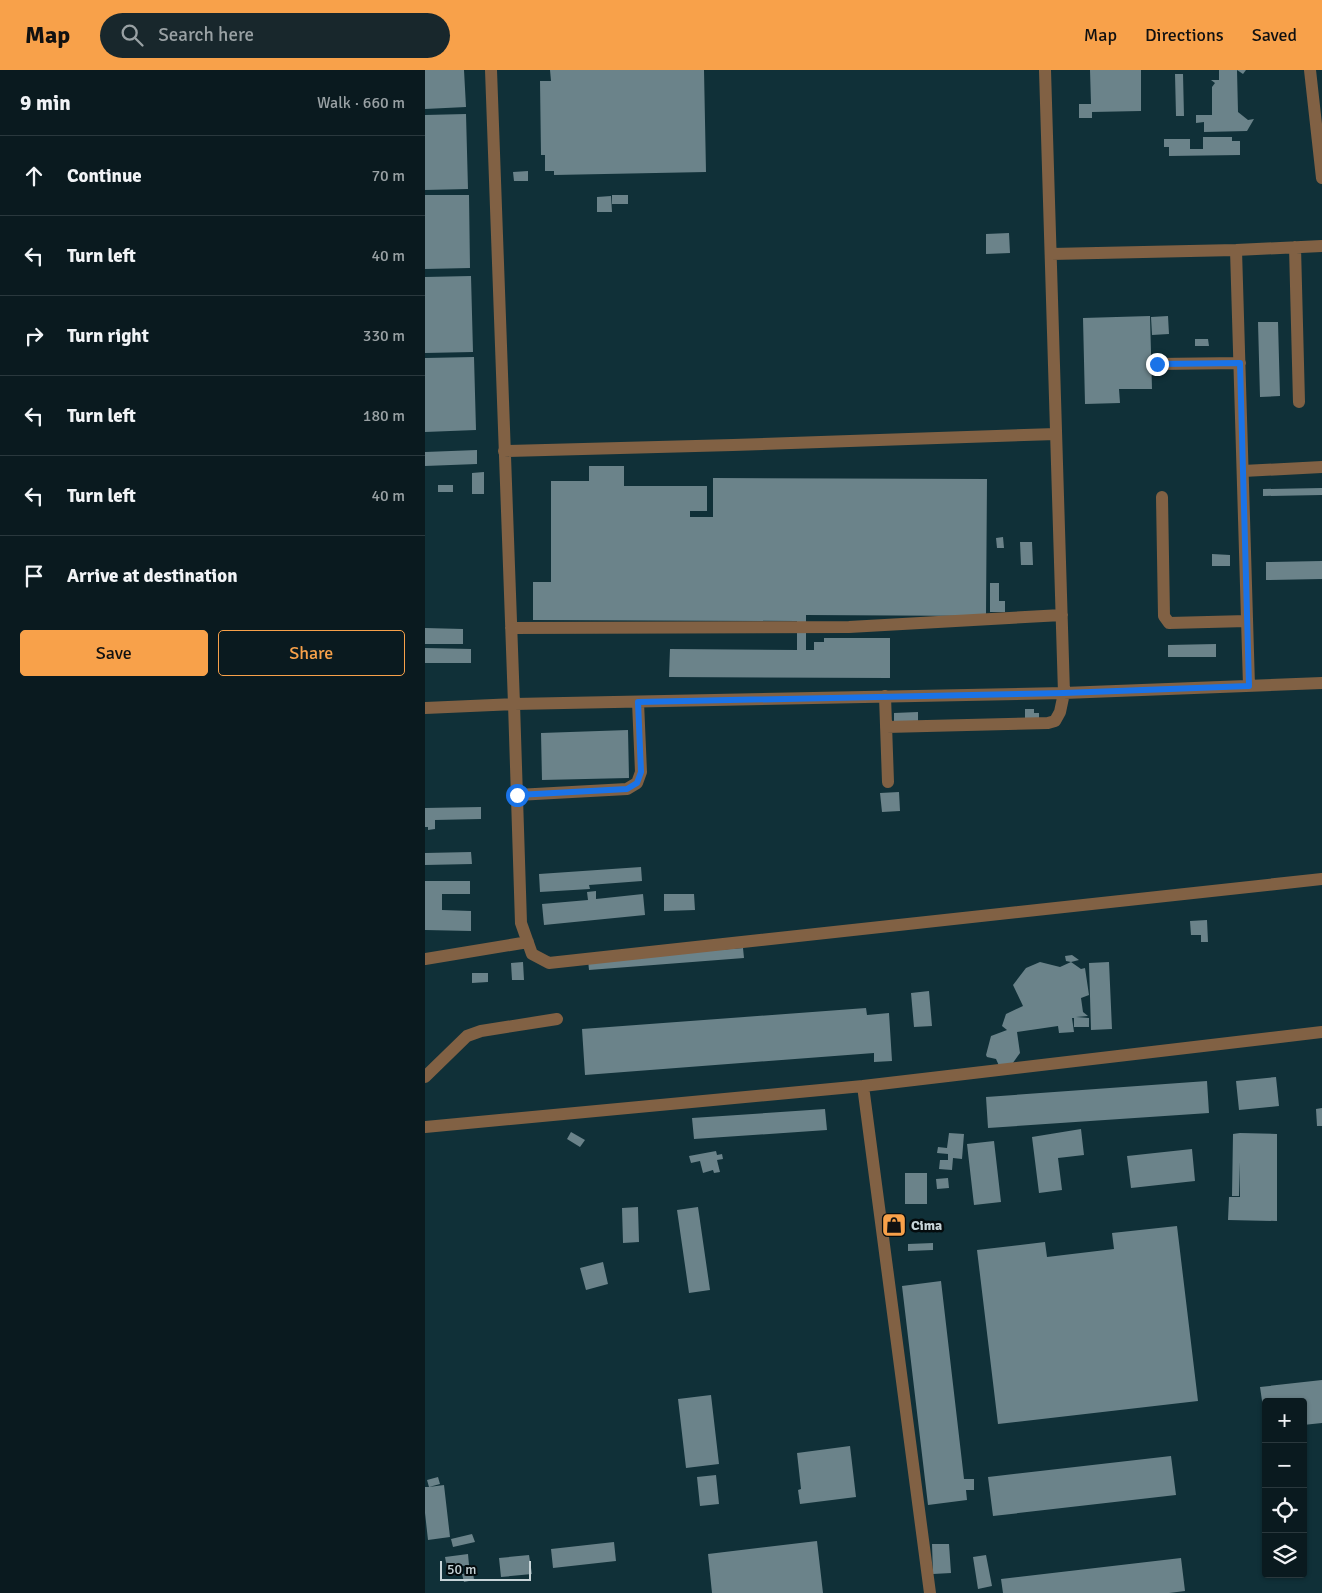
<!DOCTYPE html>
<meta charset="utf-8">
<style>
body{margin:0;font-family:Signika,sans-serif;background:#18272c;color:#f1f3f6}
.controls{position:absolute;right:15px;bottom:15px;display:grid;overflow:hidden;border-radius:5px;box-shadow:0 1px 4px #0004}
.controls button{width:45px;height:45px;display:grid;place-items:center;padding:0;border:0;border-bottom:1px solid #2a383d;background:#0a1a1f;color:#f1f3f6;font:25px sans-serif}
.scale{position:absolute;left:15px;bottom:12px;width:91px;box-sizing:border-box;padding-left:5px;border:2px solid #c7d4d8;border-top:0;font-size:14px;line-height:18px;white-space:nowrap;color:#c7d4d8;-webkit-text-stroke:4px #040b0d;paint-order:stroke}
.stop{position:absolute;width:15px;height:15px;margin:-11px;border:4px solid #1a73e8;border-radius:50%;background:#fff}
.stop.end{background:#1a73e8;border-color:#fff;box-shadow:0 1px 5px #0008}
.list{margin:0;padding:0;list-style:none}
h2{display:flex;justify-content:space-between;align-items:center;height:65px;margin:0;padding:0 20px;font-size:21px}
h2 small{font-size:16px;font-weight:400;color:#99a1a4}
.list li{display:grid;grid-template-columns:32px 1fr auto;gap:15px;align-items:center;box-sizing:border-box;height:80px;padding:0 20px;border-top:1px solid #2a383d}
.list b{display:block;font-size:19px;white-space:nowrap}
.list em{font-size:16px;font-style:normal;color:#99a1a4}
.actions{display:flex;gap:10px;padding:15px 20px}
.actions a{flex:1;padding:11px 0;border:1px solid #f8a14a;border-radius:5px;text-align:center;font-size:18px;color:#f8a14a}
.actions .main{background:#f8a14a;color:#111}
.icon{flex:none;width:28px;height:28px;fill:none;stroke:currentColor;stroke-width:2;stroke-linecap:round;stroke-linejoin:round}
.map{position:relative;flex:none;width:897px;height:1523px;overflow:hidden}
header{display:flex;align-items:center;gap:30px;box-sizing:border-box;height:70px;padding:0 25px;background:#f8a14a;color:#111}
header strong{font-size:24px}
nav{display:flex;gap:28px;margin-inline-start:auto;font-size:18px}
.search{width:350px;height:45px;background:#18272c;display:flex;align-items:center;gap:12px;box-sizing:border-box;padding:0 18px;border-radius:28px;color:#99a1a4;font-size:19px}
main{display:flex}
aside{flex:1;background:#0a1a1f}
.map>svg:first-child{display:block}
.built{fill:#103038;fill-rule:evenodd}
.building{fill:#6b838a}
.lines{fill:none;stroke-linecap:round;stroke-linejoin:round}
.minor{stroke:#816144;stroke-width:12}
.route{stroke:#1a73e8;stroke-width:6}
.labels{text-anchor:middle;stroke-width:5;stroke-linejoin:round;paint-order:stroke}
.poi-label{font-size:14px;font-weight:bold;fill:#c7d4d8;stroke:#040b0d;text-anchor:start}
</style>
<header>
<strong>Map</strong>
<div class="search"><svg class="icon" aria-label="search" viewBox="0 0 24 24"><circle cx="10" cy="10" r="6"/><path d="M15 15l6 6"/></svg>Search here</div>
<nav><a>Map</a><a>Directions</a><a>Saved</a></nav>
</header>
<main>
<aside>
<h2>9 min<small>Walk · 660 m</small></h2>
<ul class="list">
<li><svg class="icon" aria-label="ahead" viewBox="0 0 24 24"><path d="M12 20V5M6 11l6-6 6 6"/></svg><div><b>Continue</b></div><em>70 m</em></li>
<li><svg class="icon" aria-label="left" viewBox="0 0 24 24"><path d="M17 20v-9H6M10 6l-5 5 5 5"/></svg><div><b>Turn left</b></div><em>40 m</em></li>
<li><svg class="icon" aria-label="right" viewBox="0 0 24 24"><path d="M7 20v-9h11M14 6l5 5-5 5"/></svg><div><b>Turn right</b></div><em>330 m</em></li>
<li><svg class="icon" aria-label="left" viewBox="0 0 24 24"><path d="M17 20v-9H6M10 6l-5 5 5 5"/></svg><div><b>Turn left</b></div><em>180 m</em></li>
<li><svg class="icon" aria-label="left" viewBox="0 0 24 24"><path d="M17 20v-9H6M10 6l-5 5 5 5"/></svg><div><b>Turn left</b></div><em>40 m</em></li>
<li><svg class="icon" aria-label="arrive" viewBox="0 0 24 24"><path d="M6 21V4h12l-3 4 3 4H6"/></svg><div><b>Arrive at destination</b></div></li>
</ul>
<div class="actions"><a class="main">Save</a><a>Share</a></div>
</aside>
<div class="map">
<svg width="897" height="1523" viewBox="0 0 897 1523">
<rect width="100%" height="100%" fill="#0d2329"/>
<path class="built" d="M0,0H897V1523H0ZM841,1332H878V1504H841Z"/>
<path class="building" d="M0,0H39L41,37L0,39Z
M125,0H279L281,102L129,105V101H120V85H116L115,11H126Z
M665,0H716V41L667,42V48H654V34H666Z
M794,0H821L818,4L812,0L813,42L823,50L829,49L822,61L779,62V52L771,53V45H787V17L790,13L786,10H794Z
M750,4H758L759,46H751Z
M41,44L43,119L0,120V45Z
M778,67H807V71H815V85L744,86V77H739V69H765V79H778Z
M103,101V111H89L88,102Z
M0,125H44L45,198L0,199Z
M187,125H203V134H187Z
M186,126L187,142H172V127Z
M584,163L585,183L561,184V164Z
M46,206L48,282L0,283V207Z
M725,246L727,319H694L695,333L660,334L658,248Z
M743,246L744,264L727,265L726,247Z
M833,252H853L855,326L835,327Z
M770,269H783L784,276H770Z
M49,287L51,360L0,362V288Z
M52,380V394L0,396V382Z
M164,396H199V416H282V441H265V447H288V408L562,409L561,546L381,545V580H389V572H399V568H465V608L244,607L245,579L372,580V551L108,550V512H126V411H164Z
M59,402V424H47V403Z
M13,415H28V422H13Z
M897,418V425L838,426V419Z
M578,467L579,478H572L571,468Z
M595,472H607L608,495H596Z
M787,484L805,485V496H787Z
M897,491V509L841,510V492Z
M565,513H574V531H580V542H565Z
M0,558L38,559V574H0Z
M791,574V587H743V575Z
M0,578L46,579V593H0Z
M600,639H609V643H614V648H600Z
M493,642V652H469V643Z
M203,660L204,708L117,710L116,663Z
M474,722L475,741L457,742L455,723Z
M56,737V749L10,750V759L3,760V757H0V738Z
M46,782L47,794L0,795V783Z
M216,797L217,811L164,815L165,819L115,822L114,804Z
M0,811H45V824H17V840L46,841V861L0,860Z
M171,821V829L218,824L220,845L119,855L117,834L163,830L162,822Z
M239,824H269L270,840L239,841Z
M782,850L783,872H776V865H766L765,851Z
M318,878L319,888L164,900L163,890Z
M647,885L654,890L646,892L656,899L660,898L664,925L656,928L658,942L663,946L651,947L664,948V957H649V948H647L649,962L634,963L633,956L592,962L595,983L585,997L575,998L571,989L562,987L561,985L566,966L582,960L577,956L581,944L598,936L588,915L601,898L615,892L635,897L646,892L641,891L640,886Z
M98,892L99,910H87L86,893Z
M684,892L687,959L666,960L664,893Z
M47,903H63V912L47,913Z
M504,921L507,956L489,957L486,923Z
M441,938L442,945L464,943L467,991L449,992V983L160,1005L157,959Z
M851,1007L854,1036L814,1040L811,1011Z
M782,1011L784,1043L563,1058L561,1027Z
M897,1038V1056H892L891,1039Z
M400,1039L402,1060L269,1069L267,1048Z
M656,1059L659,1085L633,1088L637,1120L614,1123L607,1067Z
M146,1062L160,1070L155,1077L142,1069Z
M524,1063L539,1064L537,1089L528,1088L527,1100L514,1099L515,1090H523V1084L512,1083L513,1077L522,1078Z
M815,1063L852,1064V1151L803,1150L804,1127H815V1092L814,1126H807L808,1064Z
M569,1071L576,1132L549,1135L542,1074Z
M767,1079L770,1111L706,1118L702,1086Z
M291,1081L292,1085L297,1084L298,1089L292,1090L295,1102L289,1103L288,1100L278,1103L275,1091L266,1093L264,1086Z
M480,1103H502V1134H480Z
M523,1108L524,1118L512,1119L511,1109Z
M213,1137L214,1172L198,1173L197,1138Z
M273,1137L285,1220L264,1223L252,1140Z
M752,1156L773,1331L573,1354L552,1180L620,1172L622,1187L689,1179L687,1163Z
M508,1173V1180L483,1181V1174Z
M178,1192L183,1214L161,1220L155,1198Z
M516,1211L539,1409H549V1420H541L542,1430L503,1435L477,1216Z
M897,1310V1353L878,1355V1332H841V1351H840L835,1317Z
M286,1325L294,1394L261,1398L253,1329Z
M425,1376L431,1427L375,1434L373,1420L376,1419L372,1383Z
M746,1386L751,1425L568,1446L563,1407Z
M291,1405L294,1434L275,1436L272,1407Z
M13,1407L15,1414L4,1417L19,1415L25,1467L3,1470L0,1443V1417H4L2,1410Z
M47,1464L50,1472L28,1477L26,1469Z
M392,1471L398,1523H287L283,1484Z
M189,1472L191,1491L128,1498L126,1479Z
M507,1474H524L526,1503L508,1504Z
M43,1484L44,1495L22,1498L20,1487Z
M104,1485L107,1504L76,1507L74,1488Z
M561,1485L567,1516L553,1519L548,1487Z
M756,1488L760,1521L744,1523H578L576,1509Z
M48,1502L49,1510L39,1512L37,1504Z"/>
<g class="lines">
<path class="minor" d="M66,0L89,634L96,853L107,884L124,893L897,809
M885,0L897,108
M870,177L874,332
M811,180L824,616
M626,184L811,180L897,176
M732,294L815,293
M79,381L308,375L631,364
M818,401L897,397
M737,427L739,546L744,553L822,551
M86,558L424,557L637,545
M460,626L463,712
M0,638L89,634L639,623L897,613
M461,657L623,653L630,651L635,642L639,623L620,0
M92,725L202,719L212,713L216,702L213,632
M0,889L103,872
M0,1007L42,966L56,961L132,949
M438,1016L505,1523
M0,1057L438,1016L897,962"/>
</g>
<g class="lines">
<path class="route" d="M92,725L202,719L212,713L216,702L213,632L639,623L824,616L815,293L732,294"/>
</g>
<defs>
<symbol id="shop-square" viewBox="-11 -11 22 22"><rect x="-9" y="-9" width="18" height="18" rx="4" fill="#f8a14a" stroke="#040b0d"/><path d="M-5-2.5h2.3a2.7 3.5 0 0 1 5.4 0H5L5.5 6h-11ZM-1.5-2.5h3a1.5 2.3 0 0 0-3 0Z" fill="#111"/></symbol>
</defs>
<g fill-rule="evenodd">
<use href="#shop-square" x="455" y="1141" width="28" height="28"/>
</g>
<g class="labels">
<g class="poi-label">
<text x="486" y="1160">Cima</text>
</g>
</g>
</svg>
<div class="controls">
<button>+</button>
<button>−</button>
<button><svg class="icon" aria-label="locate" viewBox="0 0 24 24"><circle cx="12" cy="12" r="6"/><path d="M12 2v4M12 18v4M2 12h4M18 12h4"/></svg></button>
<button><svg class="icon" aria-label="layers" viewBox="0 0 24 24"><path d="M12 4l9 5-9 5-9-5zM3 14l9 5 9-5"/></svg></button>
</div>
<div class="scale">50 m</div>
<div class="stop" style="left:92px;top:725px"></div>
<div class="stop end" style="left:732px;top:294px"></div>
</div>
</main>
